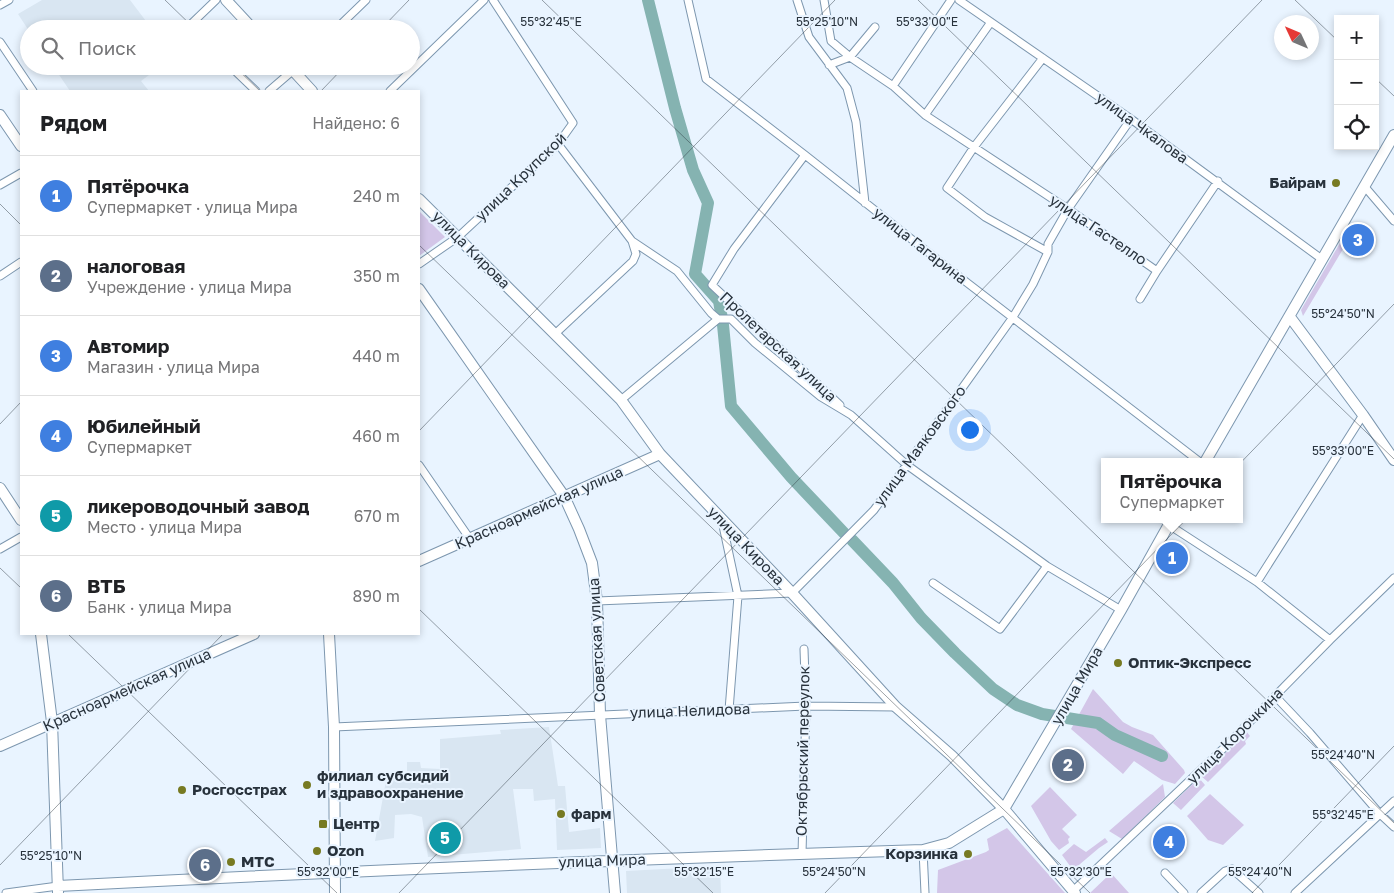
<!DOCTYPE html>
<html lang="ru">
<meta charset="utf-8">
<style>
body{margin:0;font-family:"Golos Text",sans-serif;background:#f6f6f6;color:#202124}
.controls{position:absolute;right:15px;top:15px;display:grid;overflow:hidden;border-radius:0px;box-shadow:0 2px 8px #0003}
.controls button{width:45px;height:45px;display:grid;place-items:center;padding:0;border:0;border-bottom:1px solid #e0e0e0;background:#fff;color:#202124;font:25px sans-serif}
.compass{position:absolute;left:1274px;top:15px;width:45px;height:45px;border-radius:50%;background:#fff;box-shadow:0 2px 8px #0003;rotate:314deg}
.you{position:absolute;left:969px;top:429px;width:18px;height:18px;margin:-12px;border:4px solid #fff;border-radius:50%;background:#1a73e8;box-shadow:0 0 0 8px #1a73e833}
.badge{display:grid;place-items:center;width:32px;height:32px;border-radius:50%;background:#777a22;color:#fff;font-size:16px;font-weight:700}
.pin{position:absolute;translate:-50% -50%;border:2px solid #fff;box-shadow:0 1px 5px #0006}
.popup{position:absolute;left:1101px;top:458px;width:142px;height:65px;box-sizing:border-box;display:grid;place-content:center;border-radius:0px;background:#fff;filter:drop-shadow(0 1px 4px #0005);font-size:16px;white-space:nowrap;color:#757577}
.popup b{font-size:19px;color:#202124}
.popup::after{content:'';position:absolute;left:50%;top:100%;margin-left:-10px;border:10px solid transparent;border-top-color:#fff}
.list{margin:0;padding:0;list-style:none}
h2{display:flex;justify-content:space-between;align-items:center;height:65px;margin:0;padding:0 20px;font-size:21px}
h2 small{font-size:16px;font-weight:400;color:#757577}
.list li{display:grid;grid-template-columns:32px 1fr auto;gap:15px;align-items:center;box-sizing:border-box;height:80px;padding:0 20px;border-top:1px solid #e0e0e0}
.list b{display:block;font-size:19px;white-space:nowrap}
.list p{margin:0;font-size:16px;white-space:nowrap;color:#757577}
.list em{font-size:16px;font-style:normal;color:#757577}
.icon{flex:none;width:28px;height:28px;fill:none;stroke:currentColor;stroke-width:2;stroke-linecap:round;stroke-linejoin:round}
.map{position:relative;flex:none;width:1394px;height:893px;overflow:hidden}
.search{position:absolute;background:#fff;box-shadow:0 2px 8px #0003;left:20px;top:20px;width:400px;height:55px;display:flex;align-items:center;gap:12px;box-sizing:border-box;padding:0 18px;border-radius:28px;color:#757577;font-size:19px}
.panel{position:absolute;background:#fff;box-shadow:0 2px 8px #0003;left:20px;top:90px;width:400px;height:545px;border-radius:0px}
.map>svg:first-child{display:block}
.built{fill:#d9e6f2}
.green{fill:#d3c6e8}
.lines{fill:none;stroke-linecap:round;stroke-linejoin:round}
.river{stroke:#85b3b1;stroke-width:12}
.street-casing{stroke:#7d97af;stroke-width:9}
.secondary-casing{stroke:#7d97af;stroke-width:12}
.street{stroke:#fff;stroke-width:7}
.secondary{stroke:#fff;stroke-width:10}
.ticks{fill:none;stroke:#28323c;stroke-width:1;stroke-opacity:0.45}
.poi-dot{fill:#777a22;stroke:#e9f4ff;stroke-width:2}
.labels{text-anchor:middle;stroke-width:4;stroke-linejoin:round;paint-order:stroke}
.street-label{font-size:15px;fill:#28323c;stroke:#e9f4ff}
.poi-label{font-size:15px;font-weight:bold;fill:#28323c;stroke:#e9f4ff;text-anchor:start}
.ticks-label{font-size:12px;text-anchor:middle;fill:#28323c;stroke:#e9f4ff;stroke-width:4;stroke-linejoin:round;paint-order:stroke}
</style>
<div class="map">
<svg width="1394" height="893" viewBox="0 0 1394 893">
<rect width="100%" height="100%" fill="#e9f4ff"/>
<path class="built" d="M42,0H130L152,29H29V31L18,14Z
M53,66H161L141,81L149,91H70Z
M549,727L558,786H565L569,832L600,828L601,848L557,850L555,799L534,801L533,789H513L521,849L428,857L422,817L411,814L395,815L394,838L375,841L387,775L407,773V762H420L421,768L440,769V739L501,734L500,730Z
M720,866L721,893H627L626,871Z"/>
<path class="green" d="M419,211L445,237L419,256Z
M1340,243L1346,244L1303,316L1301,310Z
M1093,689L1123,722L1132,727L1153,735L1184,770L1185,773L1175,784L1162,780L1134,761L1123,774L1071,729Z
M1246,731L1250,736L1245,741L1246,744L1208,782L1201,776L1230,749Z
M1199,778L1205,785L1181,810L1173,803Z
M1163,784L1165,797L1122,839L1109,831Z
M1050,787L1077,815L1062,829L1070,837L1068,839L1069,843L1059,850L1051,841L1031,806Z
M1210,794L1244,825L1223,845L1208,840L1187,816Z
M1007,828L1065,893H937L938,870L986,852L989,850L987,839Z
M1105,838L1108,842L1099,848L1073,870L1062,855L1074,844L1086,852Z
M1111,873L1129,893H1090Z"/>
<g class="lines">
<path class="river" d="M648,0L675,108L693,170L708,203L695,274L719,301L723,325L731,406L791,477L844,533
M852,540L893,583L921,618L955,653L993,689L1017,705L1042,714L1098,723L1115,735L1162,756"/>
<defs>
<path id="street" d="M688,0L706,79L805,155L948,268L1200,462
M797,0L809,37L847,88L856,122L865,203
M824,0L831,41L850,57L875,27
M959,0L1131,119L1323,260
M0,5L9,0
M192,29L189,26L216,0
M336,29L366,0
M0,42L33,91
M1043,58L974,147L947,188L985,217L1048,252
M829,65L850,57L893,86L925,115L1068,209L1157,271L1218,181
M230,66L256,91
M893,86L951,0
M269,91L298,66
M390,91L484,0
M925,115L991,22
M558,144L632,241L677,271L711,313L718,319H731L755,343L821,397L851,415L907,465L1047,566L1121,610
M805,155L734,249L712,285L840,405
M0,185L21,173
M1365,187L1394,221
M419,264L458,237L558,144L573,123L493,0
M0,276L21,262
M1140,299L1157,271
M556,333L633,261L636,254L632,241
M621,400L718,319
M419,465L470,539
M722,521L738,596L729,710
M1169,525L1257,582L1330,640
M0,549L21,537
M1257,582L1363,415
M933,583L1000,629L1047,566
M597,601L792,593L874,510L940,419L1013,317L1033,284L1048,252V244L1068,209L1131,119
M1276,697L1310,733L1380,814L1394,827
M334,727L806,706L896,707
M923,850L925,893
M802,854L806,706L804,649
M1165,873L1184,893
M1073,891L1227,745L1330,640L1394,578
M6,893L58,886
M1201,893L1225,871L1232,869L1259,893
M1295,893L1394,801"/>
<path id="secondary" d="M226,0L253,29
M289,66L312,91
M0,115L21,146
M419,199L621,400L660,454L792,593L896,707L952,756L1004,809L1075,893
M419,289L564,496L579,529L592,563L597,601L600,715L615,893
M1290,317L1363,415L1394,460
M1205,462L1394,135
M0,488L21,520
M419,561L660,454
M41,634L52,722L58,892
M329,634L334,727L335,893
M0,746L254,634
M58,886C346,871 635,859 923,850L949,843L1004,809L1121,610L1172,519"/>
</defs>
<use href="#street" class="street-casing"/>
<use href="#secondary" class="secondary-casing"/>
<use href="#street" class="street"/>
<use href="#secondary" class="secondary"/>
</g>
<path class="ticks" d="M165,0L195,29M542,0L1394,823M918,0L1394,459M1295,0L1338,41M381,29L409,0M234,66L260,91M1375,78L1394,96M321,91L345,66M0,204L21,225M419,245L1090,893M0,424L21,402M419,431L835,0M0,568L21,588M419,609L713,893M68,634L337,893M0,865L223,634M399,893L1262,0M825,893L1394,304M1252,893L1394,746"/>
<g class="poi-dot">
<circle cx="1336" cy="183" r="5"/>
<circle cx="1118" cy="663" r="5"/>
<circle cx="307" cy="785" r="5"/>
<circle cx="182" cy="790" r="5"/>
<circle cx="561" cy="814" r="5"/>
<rect x="318" y="819" width="10" height="10" rx="2.5"/>
<circle cx="317" cy="851" r="5"/>
<circle cx="968" cy="854" r="5"/>
<circle cx="231" cy="862" r="5"/>
</g>
<g class="labels">
<g class="street-label">
<text transform="translate(1142 128) rotate(36)" y="5">улица Чкалова</text>
<text transform="translate(521 177) rotate(-44)" y="5">улица Крупской</text>
<text transform="translate(1098 230) rotate(34)" y="5">улица Гастелло</text>
<text transform="translate(920 246) rotate(38)" y="5">улица Гагарина</text>
<text transform="translate(471 250) rotate(45)" y="5">улица Кирова</text>
<text transform="translate(778 347) rotate(43)" y="5">Пролетарская улица</text>
<text transform="translate(920 446) rotate(-54)" y="5">улица Маяковского</text>
<text transform="translate(539 508) rotate(-24)" y="5">Красноармейская улица</text>
<text transform="translate(746 546) rotate(46)" y="5">улица Кирова</text>
<text transform="translate(597 640) rotate(-93)" y="5">Советская улица</text>
<text transform="translate(1077 686) rotate(-60)" y="5">улица Мира</text>
<text transform="translate(127 690) rotate(-24)" y="5">Красноармейская улица</text>
<text transform="translate(690 711) rotate(-2)" y="5">улица Нелидова</text>
<text transform="translate(1235 736) rotate(-45)" y="5">улица Корочкина</text>
<text transform="translate(803 751) rotate(-89)" y="5">Октябрьский переулок</text>
<text transform="translate(602 861) rotate(-2)" y="5">улица Мира</text>
</g>
<g class="poi-label">
<text x="1326" y="188" text-anchor="end">Байрам</text>
<text x="1128" y="668">Оптик-Экспресс</text>
<text x="317" y="781">филиал субсидий<tspan x="317" dy="17">и здравоохранение</tspan></text>
<text x="192" y="795">Росгосстрах</text>
<text x="571" y="819">фарм</text>
<text x="333" y="829">Центр</text>
<text x="327" y="856">Ozon</text>
<text x="958" y="859" text-anchor="end">Корзинка</text>
<text x="241" y="867">МТС</text>
</g>
</g>
<g class="ticks-label">
<text x="551" y="26">55°32'45"E</text>
<text x="927" y="26">55°33'00"E</text>
<text x="827" y="26">55°25'10"N</text>
<text x="1343" y="318">55°24'50"N</text>
<text x="1343" y="455">55°33'00"E</text>
<text x="1343" y="759">55°24'40"N</text>
<text x="1343" y="819">55°32'45"E</text>
<text x="51" y="860">55°25'10"N</text>
<text x="834" y="876">55°24'50"N</text>
<text x="1260" y="876">55°24'40"N</text>
<text x="328" y="876">55°32'00"E</text>
<text x="704" y="876">55°32'15"E</text>
<text x="1081" y="876">55°32'30"E</text>
</g>
</svg>
<div class="controls">
<button>+</button>
<button>−</button>
<button><svg class="icon" aria-label="locate" viewBox="0 0 24 24"><circle cx="12" cy="12" r="6"/><path d="M12 2v4M12 18v4M2 12h4M18 12h4"/></svg></button>
</div>
<svg class="compass" viewBox="-18 -18 36 36"><path d="M0-13l5 13h-10z" fill="#e53935"/><path d="M0 13l5-13h-10z" fill="#757577"/></svg>
<div class="you"></div>
<div class="pin badge" style="left:1172px;top:558px;background:#3f7fe0">1</div>
<div class="popup"><b>Пятёрочка</b>Супермаркет</div>
<div class="pin badge" style="left:1068px;top:765px;background:#5c6f8a">2</div>
<div class="pin badge" style="left:1358px;top:240px;background:#3f7fe0">3</div>
<div class="pin badge" style="left:1169px;top:842px;background:#3f7fe0">4</div>
<div class="pin badge" style="left:445px;top:838px;background:#0f9aa8">5</div>
<div class="pin badge" style="left:205px;top:865px;background:#5c6f8a">6</div>
<div class="search"><svg class="icon" aria-label="search" viewBox="0 0 24 24"><circle cx="10" cy="10" r="6"/><path d="M15 15l6 6"/></svg>Поиск</div>
<section class="panel">
<h2>Рядом<small>Найдено: 6</small></h2>
<ul class="list">
<li><span class="badge" style="background:#3f7fe0">1</span><div><b>Пятёрочка</b><p>Супермаркет · улица Мира</p></div><em>240 m</em></li>
<li><span class="badge" style="background:#5c6f8a">2</span><div><b>налоговая</b><p>Учреждение · улица Мира</p></div><em>350 m</em></li>
<li><span class="badge" style="background:#3f7fe0">3</span><div><b>Автомир</b><p>Магазин · улица Мира</p></div><em>440 m</em></li>
<li><span class="badge" style="background:#3f7fe0">4</span><div><b>Юбилейный</b><p>Супермаркет</p></div><em>460 m</em></li>
<li><span class="badge" style="background:#0f9aa8">5</span><div><b>ликероводочный завод</b><p>Место · улица Мира</p></div><em>670 m</em></li>
<li><span class="badge" style="background:#5c6f8a">6</span><div><b>ВТБ</b><p>Банк · улица Мира</p></div><em>890 m</em></li>
</ul>
</section>
</div>
